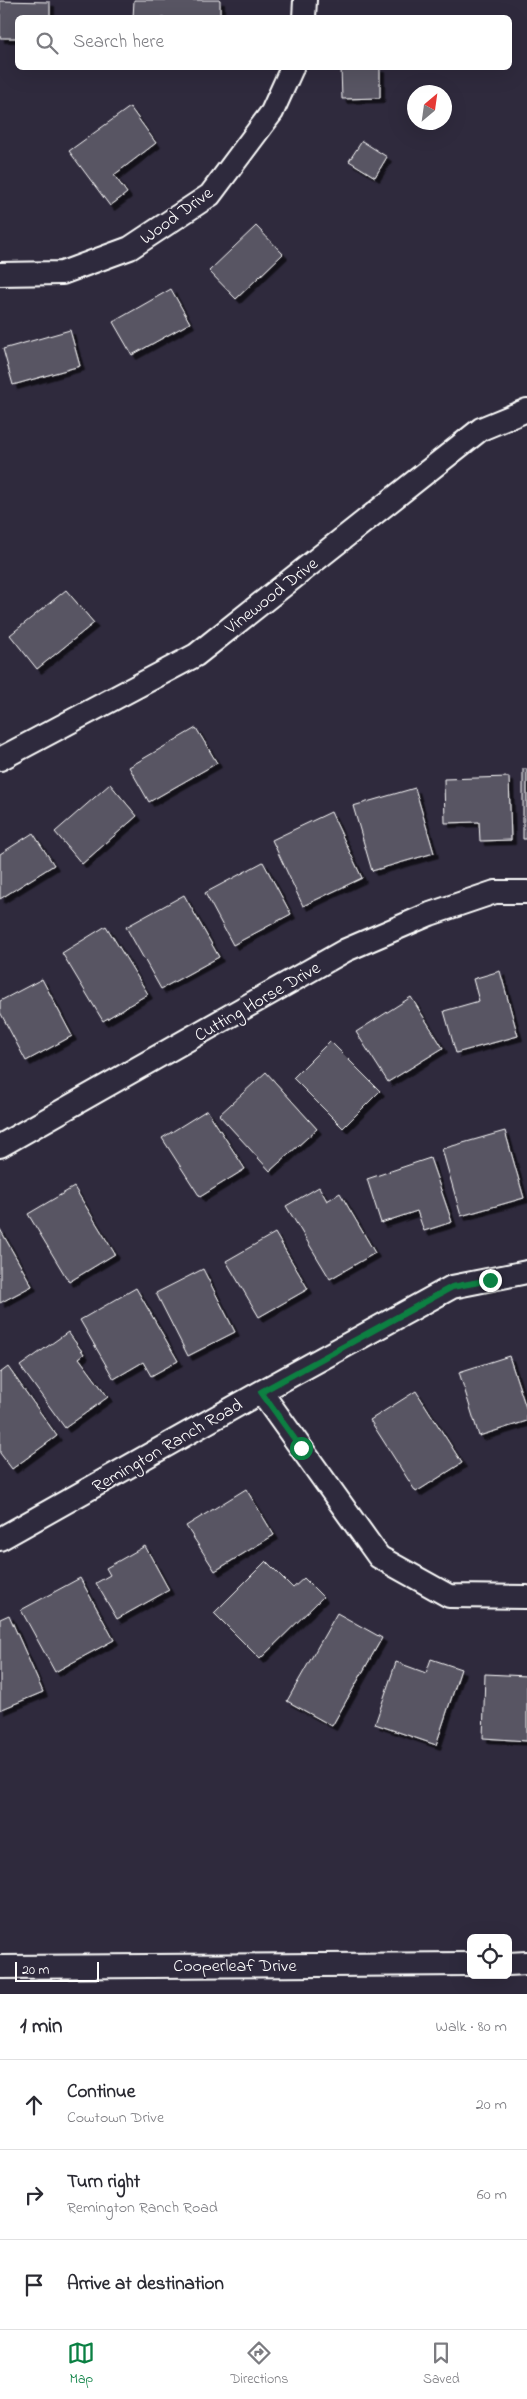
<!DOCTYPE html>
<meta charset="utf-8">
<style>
body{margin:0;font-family:"Indie Flower",sans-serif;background:#f2f2f3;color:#2b2b33}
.controls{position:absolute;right:15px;bottom:15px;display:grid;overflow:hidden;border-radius:8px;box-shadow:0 5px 20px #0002}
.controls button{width:45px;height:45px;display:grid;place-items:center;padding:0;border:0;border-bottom:1px solid #e1e1e2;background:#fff;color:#2b2b33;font:25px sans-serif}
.compass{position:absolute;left:407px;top:85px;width:45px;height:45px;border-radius:50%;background:#fff;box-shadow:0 5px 20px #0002;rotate:29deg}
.scale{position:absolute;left:15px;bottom:12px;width:84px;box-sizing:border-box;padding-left:5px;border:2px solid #fff;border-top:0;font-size:14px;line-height:18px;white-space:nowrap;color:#fff;-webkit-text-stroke:4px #2f2a3d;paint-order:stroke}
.stop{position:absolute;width:15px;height:15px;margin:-11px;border:4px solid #0b8043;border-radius:50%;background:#fff}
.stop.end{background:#0b8043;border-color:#fff;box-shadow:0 1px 5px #0008}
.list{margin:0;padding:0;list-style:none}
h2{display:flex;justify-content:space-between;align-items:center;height:65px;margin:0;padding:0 20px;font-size:21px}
h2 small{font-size:16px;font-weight:400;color:#7c7c81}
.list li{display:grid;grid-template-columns:32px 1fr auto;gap:15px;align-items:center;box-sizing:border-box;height:90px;padding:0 20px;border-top:1px solid #e1e1e2}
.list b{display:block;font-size:19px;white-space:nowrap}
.list p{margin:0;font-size:16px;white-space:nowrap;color:#7c7c81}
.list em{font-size:16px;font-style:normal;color:#7c7c81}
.icon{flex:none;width:28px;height:28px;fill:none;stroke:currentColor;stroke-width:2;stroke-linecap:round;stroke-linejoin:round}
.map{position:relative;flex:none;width:527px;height:1994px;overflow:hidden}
.search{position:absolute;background:#fff;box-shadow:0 5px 20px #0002;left:15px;right:15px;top:15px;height:55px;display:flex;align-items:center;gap:12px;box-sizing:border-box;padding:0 18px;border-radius:8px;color:#7c7c81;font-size:19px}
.sheet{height:335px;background:#fff}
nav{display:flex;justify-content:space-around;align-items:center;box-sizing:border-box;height:70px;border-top:1px solid #e1e1e2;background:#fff;font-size:14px;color:#7c7c81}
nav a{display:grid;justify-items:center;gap:2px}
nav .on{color:#0b8043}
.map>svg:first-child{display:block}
.building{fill:#595564;stroke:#fff;filter:url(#shadow)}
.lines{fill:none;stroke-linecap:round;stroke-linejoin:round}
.minor-casing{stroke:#fff;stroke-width:26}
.minor{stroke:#2f2a3d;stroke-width:22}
.route{stroke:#0b8043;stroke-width:6}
.labels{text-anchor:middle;stroke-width:4;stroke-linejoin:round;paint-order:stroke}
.street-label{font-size:18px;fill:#fff;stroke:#2f2a3d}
</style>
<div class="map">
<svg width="527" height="1994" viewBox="0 0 527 1994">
<defs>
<filter id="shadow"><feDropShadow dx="4.5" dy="4.5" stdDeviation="0" flood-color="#0009"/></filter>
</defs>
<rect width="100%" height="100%" fill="#2f2a3d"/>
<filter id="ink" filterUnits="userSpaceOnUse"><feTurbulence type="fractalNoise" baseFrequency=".02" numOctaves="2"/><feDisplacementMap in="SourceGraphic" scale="10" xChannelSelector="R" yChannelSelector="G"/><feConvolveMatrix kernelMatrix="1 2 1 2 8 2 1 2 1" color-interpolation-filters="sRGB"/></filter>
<g filter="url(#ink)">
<path class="building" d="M134,0H220V18H133Z
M0,1L50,2V18H18V38H0Z
M341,68H380V98L342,99Z
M130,107L156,143L114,175L127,193L110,206L69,151Z
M362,141L387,157L375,177L349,161Z
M256,226L283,254L236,299L209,271Z
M171,289L190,323L132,355L113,322Z
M70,330L80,366L13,385L3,349Z
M66,590L94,623L37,669L10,635Z
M196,728L217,763L149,802L129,767Z
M523,769H527V839H523Z
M509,777L511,840L480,841L479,822L445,823L444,779Z
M110,784L137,816L82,864L55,832Z
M415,788L434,853L372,871L353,806Z
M331,812L362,878L303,906L272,840Z
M33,833L54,865L0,899V854Z
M263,862L291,914L233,945L205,893Z
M184,895L219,957L161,989L126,927Z
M106,926L148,994L103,1021L62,953Z
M500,971L518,1036L456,1053L444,1011L479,1001L473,979Z
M42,979L72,1036L26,1061L0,1012V1001Z
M411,997L443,1048L388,1082L356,1032Z
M330,1041L380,1091L343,1128L293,1078Z
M266,1072L317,1129L270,1171L219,1115Z
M207,1110L245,1169L200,1197L162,1138Z
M505,1131L524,1198L461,1216L442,1149Z
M430,1158L452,1222L424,1231L417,1211L381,1223L367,1179Z
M74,1187L115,1254L69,1282L28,1214Z
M319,1187L327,1201L340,1193L375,1253L330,1279L286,1206Z
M0,1229L32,1286L0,1303Z
M275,1233L308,1289L259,1317L226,1261Z
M203,1269L235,1332L188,1356L156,1293Z
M136,1288L178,1361L151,1376L143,1362L114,1379L80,1320Z
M68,1332L84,1354L79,1358L108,1397L65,1428L20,1366Z
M509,1356L527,1411V1421L479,1436L459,1372Z
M8,1367L57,1436L12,1469L0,1453V1373Z
M416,1391L462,1463L416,1492L370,1420Z
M246,1489L274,1535L215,1571L186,1526Z
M145,1546L169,1590L117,1619L96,1583L110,1575L106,1568Z
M266,1561L293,1588L304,1578L323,1597L260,1659L214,1613Z
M80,1578L114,1640L55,1672L21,1610Z
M337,1613L382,1638L332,1726L287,1701Z
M9,1615L43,1692L0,1710V1619Z
M431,1659L461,1669L436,1745L375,1724L396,1662L426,1673Z
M485,1674L527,1676V1741L483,1738Z"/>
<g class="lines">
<defs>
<path id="minor" d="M304,18L305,0
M0,274L62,273L130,248L210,195L272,112L292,68
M0,759L196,655L481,429L527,410
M0,1146L346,950L430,914L495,892H527
M261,1392L379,1557L449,1596L527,1597
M0,1539L261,1392L452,1287L527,1272
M508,1964L527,1963
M0,1967L471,1964"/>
</defs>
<use href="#minor" class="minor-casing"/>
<use href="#minor" class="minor"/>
</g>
</g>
<g class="lines" filter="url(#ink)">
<path class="route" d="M301,1448L261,1392L452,1287L490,1280"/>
</g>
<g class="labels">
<g class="street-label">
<text transform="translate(176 215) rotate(-36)" y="6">Wood Drive</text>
<text transform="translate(271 595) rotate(-38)" y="6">Vinewood Drive</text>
<text transform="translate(257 1001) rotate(-30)" y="6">Cutting Horse Drive</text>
<text transform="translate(167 1445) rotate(-30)" y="6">Remington Ranch Road</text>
<text x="235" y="1971">Cooperleaf Drive</text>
</g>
</g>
</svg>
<div class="controls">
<button><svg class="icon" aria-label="locate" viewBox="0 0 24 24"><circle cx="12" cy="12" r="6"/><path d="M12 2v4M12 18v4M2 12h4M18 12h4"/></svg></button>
</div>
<svg class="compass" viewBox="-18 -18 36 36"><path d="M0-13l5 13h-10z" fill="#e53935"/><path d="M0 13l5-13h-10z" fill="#7c7c81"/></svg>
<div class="scale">20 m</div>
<div class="stop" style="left:301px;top:1448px"></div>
<div class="stop end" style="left:490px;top:1280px"></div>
<div class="search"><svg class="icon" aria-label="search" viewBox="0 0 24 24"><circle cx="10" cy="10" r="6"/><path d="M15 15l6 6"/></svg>Search here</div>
</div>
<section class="sheet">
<h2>1 min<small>Walk · 80 m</small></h2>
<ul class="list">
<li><svg class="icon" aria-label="ahead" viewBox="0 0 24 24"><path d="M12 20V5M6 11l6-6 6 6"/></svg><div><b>Continue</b><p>Cowtown Drive</p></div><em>20 m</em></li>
<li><svg class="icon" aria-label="right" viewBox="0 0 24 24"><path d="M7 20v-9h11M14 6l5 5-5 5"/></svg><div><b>Turn right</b><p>Remington Ranch Road</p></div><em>60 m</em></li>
<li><svg class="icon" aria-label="arrive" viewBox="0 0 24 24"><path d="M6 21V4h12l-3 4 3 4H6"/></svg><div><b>Arrive at destination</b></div></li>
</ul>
</section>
<nav>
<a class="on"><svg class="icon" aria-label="map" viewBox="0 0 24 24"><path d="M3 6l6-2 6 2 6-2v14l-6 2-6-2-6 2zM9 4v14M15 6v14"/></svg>Map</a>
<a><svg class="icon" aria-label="directions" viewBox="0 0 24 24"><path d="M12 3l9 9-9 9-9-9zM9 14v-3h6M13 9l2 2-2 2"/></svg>Directions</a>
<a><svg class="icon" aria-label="saved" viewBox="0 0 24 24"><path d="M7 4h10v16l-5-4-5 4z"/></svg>Saved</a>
</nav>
